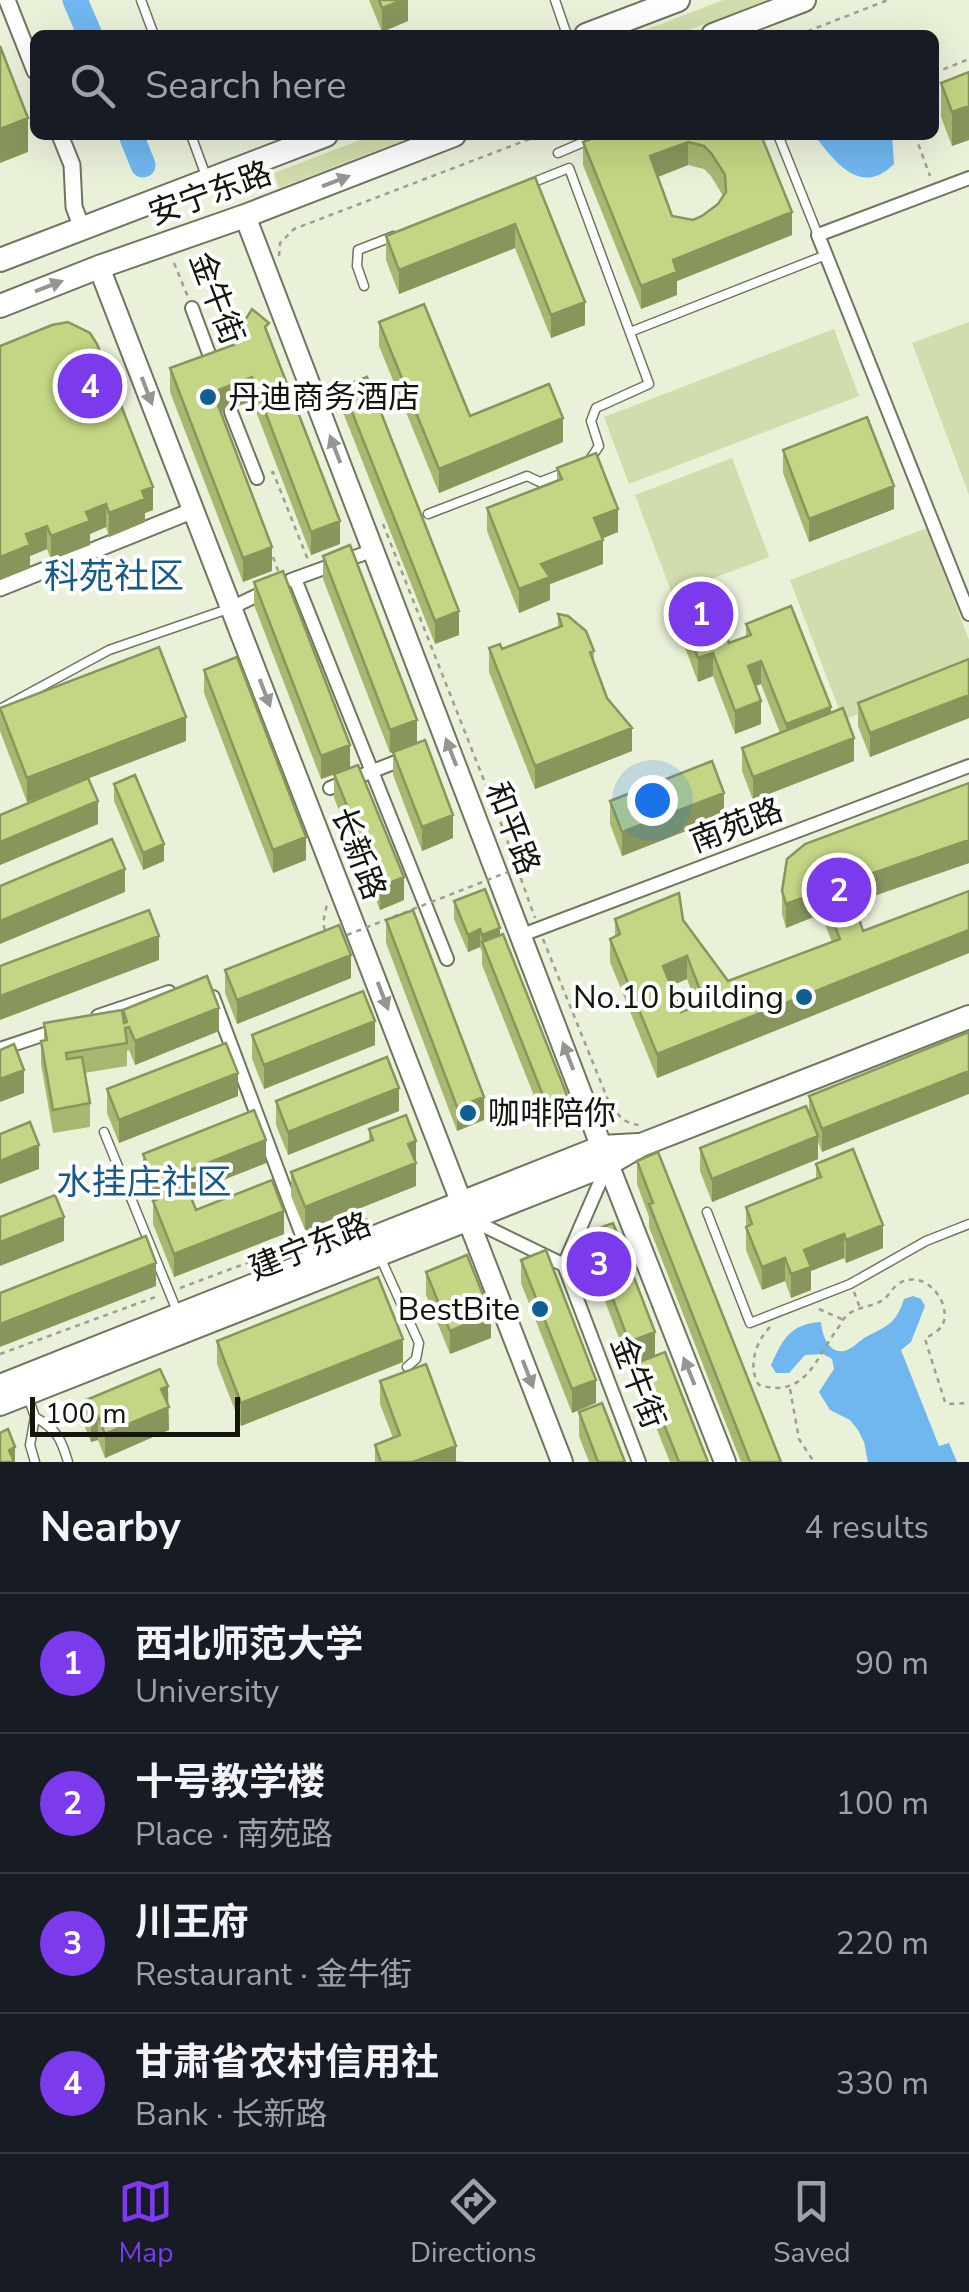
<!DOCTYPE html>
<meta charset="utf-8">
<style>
body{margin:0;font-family:"Nunito Sans","Noto Sans SC",sans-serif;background:#242831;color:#f1f3f6}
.scale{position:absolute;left:30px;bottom:25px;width:210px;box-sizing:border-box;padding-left:10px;border:5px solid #14160e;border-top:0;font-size:28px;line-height:35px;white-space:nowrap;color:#14160e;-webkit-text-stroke:8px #fff;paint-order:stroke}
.you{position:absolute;left:652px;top:800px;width:35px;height:35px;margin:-25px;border:8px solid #fff;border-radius:50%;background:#1a73e8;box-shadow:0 0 0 15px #1a73e833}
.badge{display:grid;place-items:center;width:65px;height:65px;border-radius:50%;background:#7c3aed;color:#fff;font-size:32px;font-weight:700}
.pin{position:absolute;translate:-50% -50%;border:5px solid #fff;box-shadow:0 2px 10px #0006}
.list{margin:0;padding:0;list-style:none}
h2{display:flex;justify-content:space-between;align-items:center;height:130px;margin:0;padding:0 40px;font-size:42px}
h2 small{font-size:32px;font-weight:400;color:#9ea1a6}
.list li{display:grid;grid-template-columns:65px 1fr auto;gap:30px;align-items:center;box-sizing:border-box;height:140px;padding:0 40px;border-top:2px solid #363941}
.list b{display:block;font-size:38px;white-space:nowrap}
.list p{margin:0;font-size:32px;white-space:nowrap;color:#9ea1a6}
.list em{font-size:32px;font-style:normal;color:#9ea1a6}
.icon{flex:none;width:55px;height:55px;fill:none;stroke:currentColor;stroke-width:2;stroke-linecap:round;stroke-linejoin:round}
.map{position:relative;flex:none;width:969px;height:1462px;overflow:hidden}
.search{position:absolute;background:#171b24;box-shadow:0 10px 40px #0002;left:30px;right:30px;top:30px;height:110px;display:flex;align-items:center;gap:25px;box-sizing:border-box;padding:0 35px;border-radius:15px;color:#9ea1a6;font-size:38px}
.sheet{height:690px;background:#171b24}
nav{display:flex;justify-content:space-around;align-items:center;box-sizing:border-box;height:140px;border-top:2px solid #363941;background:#171b24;font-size:28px;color:#9ea1a6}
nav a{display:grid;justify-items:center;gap:5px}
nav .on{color:#7c3aed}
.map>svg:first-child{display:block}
.green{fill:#d1ddac}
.water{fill:#70b7f0}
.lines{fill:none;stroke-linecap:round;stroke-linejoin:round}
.river{stroke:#70b7f0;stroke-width:25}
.service-casing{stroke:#707560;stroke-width:11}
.pedestrian-casing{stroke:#707560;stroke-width:16}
.minor-casing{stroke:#707560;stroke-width:19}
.tertiary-casing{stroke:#707560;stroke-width:24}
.secondary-casing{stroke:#707560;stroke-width:26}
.path{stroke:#9ba08e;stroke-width:2.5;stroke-dasharray:5 5;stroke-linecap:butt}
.service{stroke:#fff;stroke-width:8}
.pedestrian{stroke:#fff;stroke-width:12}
.minor{stroke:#fff;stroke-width:15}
.tertiary{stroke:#fff;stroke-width:20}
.secondary{stroke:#fff;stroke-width:22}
.path-bridge{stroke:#9ba08e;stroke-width:2.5;stroke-dasharray:5 5;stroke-linecap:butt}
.wall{fill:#a8b871;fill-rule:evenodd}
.shaded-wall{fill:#88965c}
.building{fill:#c3d683;stroke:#88965c;stroke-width:2.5;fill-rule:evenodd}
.oneway{fill:#959693}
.poi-dot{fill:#105f91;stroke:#fff;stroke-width:4}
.labels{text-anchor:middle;stroke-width:8;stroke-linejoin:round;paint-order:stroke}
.street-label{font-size:32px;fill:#14160e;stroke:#fff}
.poi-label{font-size:32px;fill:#14160e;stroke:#fff;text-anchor:start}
.neighbourhood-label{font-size:35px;fill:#165a89;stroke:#fff}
</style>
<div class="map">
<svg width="969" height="1462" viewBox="0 0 969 1462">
<rect width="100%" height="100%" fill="#eaf1d9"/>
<path class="green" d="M723,0H767L676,35H632Z
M373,135H417L279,188L274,173Z
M969,322V495L912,343Z
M834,329L859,396L629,484L604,417Z
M732,458L769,557L672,594L635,495Z
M927,528L969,640V672L843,720L790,580Z"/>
<path class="water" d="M814,135H892L894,164C861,197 836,163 814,135Z
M913,1296L921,1299L925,1306L911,1342L901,1350L939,1446L949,1443L957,1462H868L864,1442L858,1430L850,1420L830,1410L819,1392L834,1369L832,1359L823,1354L805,1355L789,1373H776L771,1365C783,1339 790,1324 821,1322C822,1334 828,1354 844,1351C851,1350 858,1342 864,1338C887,1325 895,1326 904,1299Z"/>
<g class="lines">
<path class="river" d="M75,0L90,35
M131,135L143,165"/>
<defs>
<path id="service" d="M141,0L154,35
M555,0L567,35
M191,135L206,176
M778,135L818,235
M558,153L600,135
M529,184L569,168L649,384L596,408L591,421L599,446L589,461
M364,286L357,266L358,250L394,236
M630,332L826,255
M428,514L527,476L540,482L563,473
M0,709L109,650L228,609
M104,1132L177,1311
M707,1212L750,1323L850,1284L926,1241L969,1224
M380,1257L419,1343L416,1359L407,1367
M27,1394L35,1417L30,1445L35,1462
M35,1417C57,1430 61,1438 68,1462"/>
<path id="pedestrian" d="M969,178L818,235L969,614
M192,308L215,370
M231,412L257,478
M295,579L447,959
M291,580L374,550
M231,608L268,590
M330,788L406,758
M522,935L969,766
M213,997L312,1262
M98,1016L169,992
M0,1049L60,1029
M468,1218L564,1265L639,1462
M564,1265L607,1166"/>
<path id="minor" d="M7,0L35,71
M60,135L72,165L74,207L82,228
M0,588L194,510"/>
<path id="tertiary" d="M245,216L608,1164L725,1462
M99,267L562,1462"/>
<path id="secondary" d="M586,35L678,0
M713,35L804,0
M0,260L326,135
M0,306L99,267L245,216L454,135
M0,1386L602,1147L638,1145
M0,1404L608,1164L641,1145L969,1017"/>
</defs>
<use href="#service" class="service-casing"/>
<use href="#pedestrian" class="pedestrian-casing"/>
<use href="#minor" class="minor-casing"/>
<use href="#tertiary" class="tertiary-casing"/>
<use href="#secondary" class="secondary-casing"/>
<path class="path" d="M798,35L888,0
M934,73L969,59
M915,135L930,176
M279,256L280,243L294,229L540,135
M174,263L188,297
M271,473L273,472L308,560
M383,524L502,826L535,918
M273,557L279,573
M325,930L323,923L327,904
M543,939L608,1100C617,1114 623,1124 640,1125
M316,1238L369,1218
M180,1288L290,1247
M854,1292L860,1308
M819,1309L844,1320
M770,1327C756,1341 747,1367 759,1385C806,1399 815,1359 838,1328C841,1324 843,1319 847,1315C856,1307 872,1307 883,1300C889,1296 892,1288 898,1284C923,1267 952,1301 943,1324C940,1331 930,1335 925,1339L945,1402L948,1404L969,1403
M0,1354L158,1296
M790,1389L799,1439L814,1462"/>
<use href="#service" class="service"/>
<use href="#pedestrian" class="pedestrian"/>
<use href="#minor" class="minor"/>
<use href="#tertiary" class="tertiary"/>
<use href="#secondary" class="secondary"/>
<path class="path-bridge" d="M347,935L508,872"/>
</g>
<path class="wall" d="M369,0H408V21L382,32Z
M969,72V140L952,146L941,117V83Z
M761,135L792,235L677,281V295L641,309L583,165V142ZM688,165L704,169L711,176L723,196L718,204L702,216L693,220L672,216L658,177Z
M535,177L585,325L551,338L515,248L399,294L386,260V236Z
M379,322L470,416L563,442L439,493L379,346Z
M240,328L269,336L340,544L311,555L252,401L221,412L272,571L243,582L170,392V368L237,343Z
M0,346L153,510L145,513V522L109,537L106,527L90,534V545L51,560L47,549L30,556V568Z
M342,387L459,635L435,644L342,410Z
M783,450L894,509L809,542L783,473Z
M557,468L618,532L602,538L603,564L550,584V600L519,613L487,531V508L557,480Z
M323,556L417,720L390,753L323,579Z
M254,582L350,768L404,900L380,910L334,798V774L321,779L254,605Z
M558,614L594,651V665L607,698L632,751L535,789L489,672V648L502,649L558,628Z
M684,622L729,643L746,636V624L831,713L854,761L753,800L742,771V748L780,733L761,684L755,686L761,724L735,734L713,676L698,682L684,645Z
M969,659V718L870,757L858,726V703Z
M204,670L306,860L273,873L204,693Z
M0,708L186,741L89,778L98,824L0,865V815L71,785L27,802L0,731Z
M393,752L453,838L422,851L393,775Z
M969,783V863L854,903L863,931L969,891V953L657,1078L610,962V939L615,936V919L683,920L728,981L832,942L821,914L786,928L782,914V891ZM687,979L697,1006L681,1012L671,986Z
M114,784L164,861L143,870L114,801Z
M610,801L724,816L622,856L610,824Z
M454,901L500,935L567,1118L546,1126L482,965V952L480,947L468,952L454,919Z
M386,920L484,1120L457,1131L386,943Z
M225,970L351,978L237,1024L225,993Z
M123,1010L219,1031L135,1065L129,1050L127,1051V1066L84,1073L90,1103V1127L53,1133L41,1064V1041H44V1023Z
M969,1032L822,1152L818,1142V1159L712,1202L700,1171V1148L809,1112V1096Z
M252,1035L375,1045L264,1089L252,1059Z
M107,1089L238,1096L119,1143L107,1113Z
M276,1101L399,1111L288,1155L276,1125Z
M369,1129L416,1141V1186L305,1230L291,1196V1172L369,1142Z
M143,1154L266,1163L190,1193L196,1210L284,1234L174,1277L153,1224V1203L143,1177Z
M637,1161L781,1462H741L649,1227V1217L637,1184Z
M816,1164L883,1248L846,1263L844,1258L811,1271V1290L791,1298L785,1281L762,1290L746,1250V1207L816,1179Z
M588,1232L655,1332L629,1365L588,1256Z
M521,1260L596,1403L572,1413L521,1283Z
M426,1272L491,1338L450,1354L426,1295Z
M217,1341L403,1362L241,1426L217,1364Z
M639,1362L708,1462H670L639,1385Z
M380,1381L456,1461L466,1462H375V1445L393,1438L380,1404Z
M84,1401L168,1404L169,1430L105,1458L98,1440L91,1442L84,1425Z
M579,1412L625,1462H589L579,1436Z"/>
<path class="shaded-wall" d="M403,0H408V21L382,32V8Z
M969,106V140L952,146V112Z
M28,118V152L0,163V129Z
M688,142V165L650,180V156Z
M792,212V235L677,281V295L641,309V286L673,260Z
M515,224V248L399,294V270Z
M585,302V325L551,338V315Z
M252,377V401L213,415V392Z
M563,418V442L439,493V469Z
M894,486V509L809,542V519Z
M153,487V510L145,513V522L109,537V513L142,491Z
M106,504V527L90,534V545L51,560V536L86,512Z
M618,509V532L594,542V518Z
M340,521V544L311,555V532Z
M47,526V549L30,556V568L0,580V557L26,534Z
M603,540V564L550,584V600L519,613V589L541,564Z
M272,547V571L243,582V558Z
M459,611V635L435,644V621Z
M713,653V676L698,682V658Z
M761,661V684L748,689V666Z
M969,695V718L870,757V733Z
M761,701V724L735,734V711Z
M831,707V730L786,748V724Z
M186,717V741L27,802V778Z
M417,720V743L390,753V730Z
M632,728V751L535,789V766Z
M854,738V761L753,800V777Z
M350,745V769L321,779V756Z
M724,793V816L622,856V832Z
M98,801V824L0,865V842Z
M453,815V838L422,851V827Z
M306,837V860L273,873V850Z
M969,840V863L847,905V882Z
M164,844V861L143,870V853Z
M125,869V892L0,944V921Z
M404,877V900L380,910V887Z
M821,891V914L786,928V904Z
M500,928V945L482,943V935Z
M480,929V947L468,952V935Z
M969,930V953L657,1078V1054Z
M159,936V960L0,1020V996Z
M351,955V978L237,1024V1000Z
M687,956V979L663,989V966Z
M219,1008V1031L135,1065V1041Z
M375,1021V1045L264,1089V1065Z
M24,1070V1093L0,1102V1079Z
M969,1071V1094L822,1152V1129Z
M238,1073V1096L119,1143V1120Z
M399,1088V1111L288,1155V1132Z
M567,1095V1118L546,1126V1103Z
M484,1097V1120L457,1131V1107Z
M818,1136V1159L712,1202V1179Z
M266,1140V1163L155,1207V1184Z
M416,1141V1186L305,1230V1207L408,1144Z
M39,1145V1169L0,1184V1161Z
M284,1211V1234L174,1277V1254Z
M64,1217V1241L0,1266V1242Z
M883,1225V1248L846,1263V1240Z
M844,1234V1258L811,1271V1290L791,1298V1274L804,1250Z
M785,1258V1281L762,1290V1267Z
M156,1263V1286L0,1347V1324Z
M491,1314V1338L450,1354V1331Z
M655,1332V1356L629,1365V1342Z
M403,1339V1362L241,1426V1403Z
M596,1380V1403L572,1413V1389Z
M168,1386L169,1430L105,1458V1434L161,1389Z
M98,1416V1440L91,1442V1419Z
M456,1446V1462H413Z
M15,1447V1462L9,1450Z"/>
<path class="building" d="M379,0H403L382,8Z
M0,46L28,118L0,129Z
M969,72V106L952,112L941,83Z
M601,135H761L792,212L673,260L677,272L641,286L583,142ZM688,142L704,146L711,153L725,175L726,192L718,204L702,216L693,220L672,216L650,156Z
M535,177L585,302L551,315L515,224L399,270L386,236Z
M424,304L470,416L549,384L563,418L439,469L379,322Z
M252,309L269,323L265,327L340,521L311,532L252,377L213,392L272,547L243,558L170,368L239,343L237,338L242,330L240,328Z
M68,322L90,333L97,344L153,487L142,491L145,499L109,513L106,504L86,512L90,521L51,536L47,526L26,534L30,545L0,557V346L52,325Z
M367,377L459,611L435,621L342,387Z
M867,417L894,486L809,519L783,450Z
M596,453L618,509L594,518L603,540L541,564L550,577L519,589L487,508L562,479L557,468Z
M350,545L417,720L390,730L323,556Z
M283,571L350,745L321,756L254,582Z
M791,606L831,707L786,724L761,661L748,666L761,701L735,711L713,653L698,658L684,622L717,610L729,643L751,635L746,624Z
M558,614L568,616L586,631L594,651L590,652L607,698L632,728L535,766L489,648L500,644L502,649L562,626Z
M159,647L186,717L27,778L0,708Z
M237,657L306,837L273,850L204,670Z
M969,659V695L870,733L858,703Z
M843,708L854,738L753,777L742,748Z
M425,740L453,815L422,827L393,752Z
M712,761L724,793L622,832L610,801Z
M358,765L404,877L380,887L334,774Z
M135,775L164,844L143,853L114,784Z
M88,778L98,801L0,842V815Z
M969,783V840L847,882L863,931L969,891V930L657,1054L610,939L620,934L615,919L679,893L683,920L728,981L840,939L821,891L786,904L782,891L787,859L805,844ZM687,956L705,1003L681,1012L663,966Z
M112,839L125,869L0,921V886Z
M485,889L500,928L482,935L480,929L468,935L454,901Z
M149,910L159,936L0,996V966Z
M413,910L484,1097L457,1107L386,920Z
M339,925L351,955L237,1000L225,970Z
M503,934L567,1095L546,1103L482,942Z
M207,976L219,1008L135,1041L129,1027L125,1028L127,1043L66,1053L67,1059L82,1057L90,1103L53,1110L41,1041L47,1040L44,1023L122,1010L124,1023L127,1022L123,1010Z
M363,991L375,1021L264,1065L252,1035Z
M969,1032V1071L822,1129L809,1096Z
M226,1043L238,1073L119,1120L107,1089Z
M14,1044L24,1070L0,1079V1050Z
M387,1057L399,1088L288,1132L276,1101Z
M806,1106L818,1136L712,1179L700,1148Z
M254,1110L266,1140L155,1184L143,1154Z
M406,1115L416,1141L408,1144L416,1163L305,1207L291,1172L373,1140L369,1129Z
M30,1122L39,1145L0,1161V1134Z
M853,1149L883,1225L846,1240L844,1234L804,1250L811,1267L791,1274L785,1258L762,1267L746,1227L752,1224L746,1207L821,1177L816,1164Z
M658,1152L781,1462H750L649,1204L653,1203L637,1161Z
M272,1180L284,1211L174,1254L153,1201L187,1187L196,1210Z
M55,1195L64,1217L0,1242V1217Z
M613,1223L655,1332L629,1342L588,1232Z
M146,1236L156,1263L0,1324V1293Z
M546,1250L596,1380L572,1389L521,1260Z
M467,1255L491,1314L450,1331L426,1272Z
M378,1277L403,1339L241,1403L217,1341Z
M665,1352L708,1462H679L639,1362Z
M426,1364L456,1446L413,1462H381L375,1445L400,1435L380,1381Z
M160,1369L168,1386L161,1389L169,1407L105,1434L98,1416L91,1419L84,1401Z
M602,1403L625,1462H598L579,1412Z
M8,1429L15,1447L9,1450L14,1462H0V1433Z"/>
<defs><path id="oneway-solid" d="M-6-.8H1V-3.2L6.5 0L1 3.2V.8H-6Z" transform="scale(2.5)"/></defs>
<g class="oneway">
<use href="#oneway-solid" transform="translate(336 181) rotate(-21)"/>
<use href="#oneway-solid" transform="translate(49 286) rotate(-21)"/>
<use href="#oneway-solid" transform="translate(147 391) rotate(69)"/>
<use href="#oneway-solid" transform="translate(335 449) rotate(-111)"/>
<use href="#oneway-solid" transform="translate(265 693) rotate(69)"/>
<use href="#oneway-solid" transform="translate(451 752) rotate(-111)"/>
<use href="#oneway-solid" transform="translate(383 996) rotate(69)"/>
<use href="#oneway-solid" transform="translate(568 1056) rotate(-111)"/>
<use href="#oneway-solid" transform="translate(689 1371) rotate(-112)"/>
<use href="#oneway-solid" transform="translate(528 1374) rotate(69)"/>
</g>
<g class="poi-dot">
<circle cx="208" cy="397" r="10"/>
<circle cx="804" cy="997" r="10"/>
<circle cx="468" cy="1113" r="10"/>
<circle cx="540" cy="1309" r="10"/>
</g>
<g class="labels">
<g class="street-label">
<text transform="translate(210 193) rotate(-20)" y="11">安宁东路</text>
<text transform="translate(217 298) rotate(69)" y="11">金牛街</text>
<text transform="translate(736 825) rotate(-21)" y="11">南苑路</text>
<text transform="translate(513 828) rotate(69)" y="11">和平路</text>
<text transform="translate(359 853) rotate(69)" y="11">长新路</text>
<text transform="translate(310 1246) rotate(-22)" y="11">建宁东路</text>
<text transform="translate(638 1382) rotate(69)" y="11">金牛街</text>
</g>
<g class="poi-label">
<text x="228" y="408">丹迪商务酒店</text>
<text x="784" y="1008" text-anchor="end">No.10 building</text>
<text x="488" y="1124">咖啡陪你</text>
<text x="520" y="1320" text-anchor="end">BestBite</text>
</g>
<g class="neighbourhood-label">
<text x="114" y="588">科苑社区</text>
<text x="144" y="1194">水挂庄社区</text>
</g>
</g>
</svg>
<div class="scale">100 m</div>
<div class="you"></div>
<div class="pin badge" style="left:701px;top:614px">1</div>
<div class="pin badge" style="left:839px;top:890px">2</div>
<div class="pin badge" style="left:599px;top:1264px">3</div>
<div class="pin badge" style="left:90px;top:386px">4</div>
<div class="search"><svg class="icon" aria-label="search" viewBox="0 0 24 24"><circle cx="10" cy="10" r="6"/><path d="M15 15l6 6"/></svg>Search here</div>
</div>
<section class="sheet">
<h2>Nearby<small>4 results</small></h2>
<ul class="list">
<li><span class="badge">1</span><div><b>西北师范大学</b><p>University</p></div><em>90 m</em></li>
<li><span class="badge">2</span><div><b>十号教学楼</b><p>Place · 南苑路</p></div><em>100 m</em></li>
<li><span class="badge">3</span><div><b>川王府</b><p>Restaurant · 金牛街</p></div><em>220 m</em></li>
<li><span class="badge">4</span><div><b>甘肃省农村信用社</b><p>Bank · 长新路</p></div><em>330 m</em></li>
</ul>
</section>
<nav>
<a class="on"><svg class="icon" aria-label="map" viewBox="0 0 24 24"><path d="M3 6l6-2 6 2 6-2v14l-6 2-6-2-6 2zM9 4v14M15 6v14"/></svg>Map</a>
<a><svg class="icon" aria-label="directions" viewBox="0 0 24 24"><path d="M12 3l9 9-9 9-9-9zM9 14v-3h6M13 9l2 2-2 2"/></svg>Directions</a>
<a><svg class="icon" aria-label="saved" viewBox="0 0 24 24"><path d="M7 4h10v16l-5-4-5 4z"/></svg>Saved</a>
</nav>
